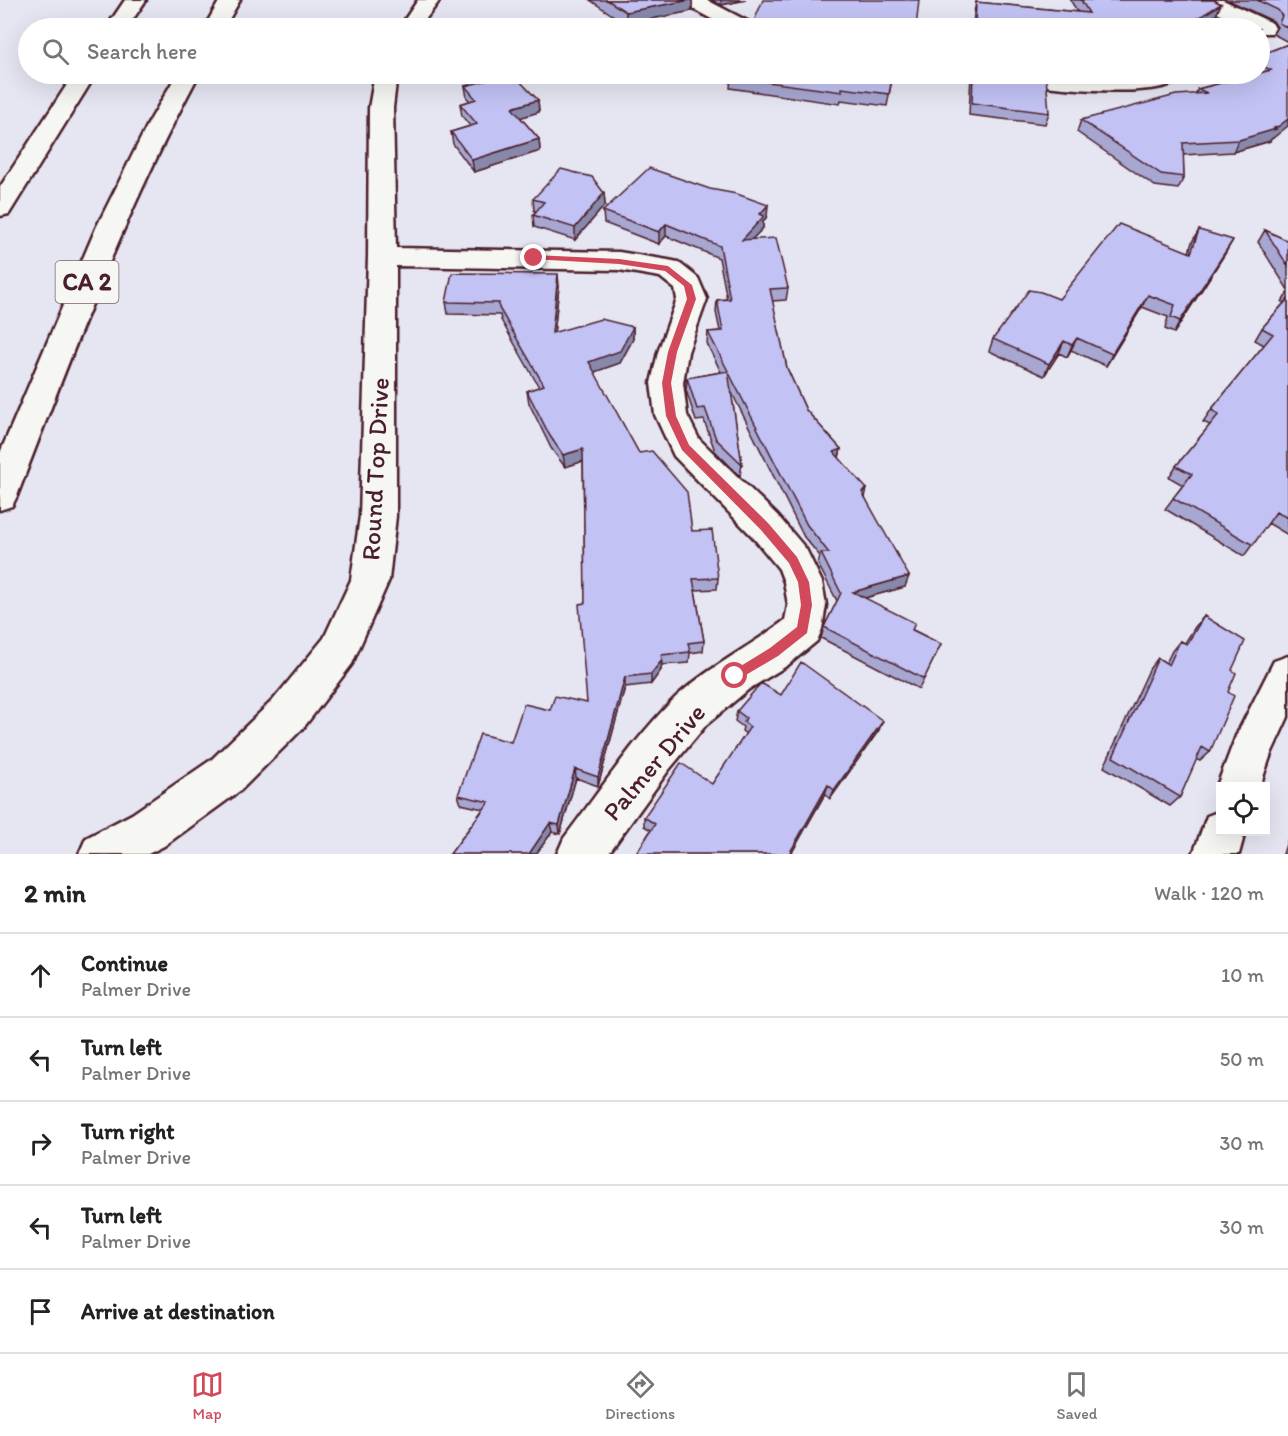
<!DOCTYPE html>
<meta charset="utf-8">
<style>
body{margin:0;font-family:Itim,sans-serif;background:#f6f6f6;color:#222}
.controls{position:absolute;right:18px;bottom:18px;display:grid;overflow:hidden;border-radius:0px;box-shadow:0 6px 24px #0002}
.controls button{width:54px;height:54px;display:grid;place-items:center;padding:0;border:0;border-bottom:2px solid #e0e0e0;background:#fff;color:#222;font:30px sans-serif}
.stop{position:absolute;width:18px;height:18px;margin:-14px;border:4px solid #d1495b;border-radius:50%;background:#fff}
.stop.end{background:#d1495b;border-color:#fff;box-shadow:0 2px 6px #0008}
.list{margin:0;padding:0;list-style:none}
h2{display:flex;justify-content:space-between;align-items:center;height:78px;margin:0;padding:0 24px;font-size:26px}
h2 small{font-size:20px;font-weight:400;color:#767676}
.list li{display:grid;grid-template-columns:39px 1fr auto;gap:18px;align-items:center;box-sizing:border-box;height:84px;padding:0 24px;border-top:2px solid #e0e0e0}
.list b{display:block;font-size:22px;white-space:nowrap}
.list p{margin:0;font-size:20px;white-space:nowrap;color:#767676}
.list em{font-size:20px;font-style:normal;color:#767676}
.icon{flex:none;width:33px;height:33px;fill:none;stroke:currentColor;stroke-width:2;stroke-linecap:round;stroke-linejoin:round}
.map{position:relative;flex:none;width:1288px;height:854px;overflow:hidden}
.search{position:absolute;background:#fff;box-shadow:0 6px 24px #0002;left:18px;right:18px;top:18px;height:66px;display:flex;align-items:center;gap:15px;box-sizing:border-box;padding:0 21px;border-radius:33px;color:#767676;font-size:22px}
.sheet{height:498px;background:#fff}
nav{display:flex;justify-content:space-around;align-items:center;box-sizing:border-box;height:84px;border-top:2px solid #e0e0e0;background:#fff;font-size:16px;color:#767676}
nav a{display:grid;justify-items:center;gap:3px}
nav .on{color:#d1495b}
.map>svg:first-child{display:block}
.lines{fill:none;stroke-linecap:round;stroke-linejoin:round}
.minor-casing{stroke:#4a1f2b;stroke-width:5}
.motorway-casing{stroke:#4a1f2b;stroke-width:5}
.minor{fill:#f6f6f2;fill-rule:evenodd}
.motorway{fill:#f6f6f2;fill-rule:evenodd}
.wall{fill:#a7a7d2;stroke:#4a1f2b;stroke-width:1.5}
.shaded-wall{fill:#8888ab;stroke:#4a1f2b;stroke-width:1.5}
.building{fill:#c2c2f4;stroke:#4a1f2b;stroke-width:1.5}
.route{fill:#d1495b}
.labels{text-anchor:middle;stroke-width:4.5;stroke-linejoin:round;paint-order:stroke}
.shield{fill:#f6f6f2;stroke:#7e6067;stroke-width:1.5}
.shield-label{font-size:24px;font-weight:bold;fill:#4a1f2b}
.street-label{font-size:26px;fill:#4a1f2b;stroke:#f6f6f2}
</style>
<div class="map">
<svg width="1288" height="854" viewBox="0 0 1288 854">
<rect width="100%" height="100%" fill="#e6e6f3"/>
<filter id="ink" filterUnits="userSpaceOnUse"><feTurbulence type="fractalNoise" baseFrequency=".0167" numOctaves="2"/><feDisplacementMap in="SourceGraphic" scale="12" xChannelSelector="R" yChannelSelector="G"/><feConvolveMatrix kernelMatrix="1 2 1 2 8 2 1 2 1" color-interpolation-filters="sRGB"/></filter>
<g filter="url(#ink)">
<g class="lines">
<defs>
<path id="minor" d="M418,0H440L419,28H399Z
M681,0H707L751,23L754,28H728L684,4Z
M1196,0H1223L1272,23L1275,28L1272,33H1260V28H1248L1199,4Z
M375,74H397L393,108L396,248L619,252L668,260L678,262L698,278L707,299L688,352L683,383L687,415L699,439L778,516L806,549L822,582L826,605L822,629L817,641L788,665L749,689L706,725L668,771L608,854H557L564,838C600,791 634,738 676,697C709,667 750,647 785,620L788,605L784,582L779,569L752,536L674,456L655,415L651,383L658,352L677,299L675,289L660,277L619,270L396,266V516L389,580L352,664L304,727L241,790L164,846L148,854H79L86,838L132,814L211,760L274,699L324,638L351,580L360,516L368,257L369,108Z
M992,74H1060L1115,77L1187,74C1167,104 1037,85 1003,81L995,79Z
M1288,656V717L1271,754L1260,786H1220V793L1217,786L1236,736L1274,661Z
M1220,811V832H1245L1239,854H1193L1207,816Z"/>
<path id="motorway" d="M125,0H146L127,28H106Z
M220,0H240L224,28H204Z
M74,74H96L9,214L0,216V187Z
M177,74H199C126,210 72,352 17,496L12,506L0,510V453L96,228L148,124Z"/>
</defs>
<use href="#minor" class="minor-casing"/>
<use href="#motorway" class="motorway-casing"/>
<use href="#minor" class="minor"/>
<use href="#motorway" class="motorway"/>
</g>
<path class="wall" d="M590,0H692V11L626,24Z
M711,0H746L721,5Z
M1070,0H1214L1221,4L1216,15L1194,28H973L974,13L976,2L1078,12Z
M1228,0H1288V42L1273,34L1277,27L1273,21Z
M1288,44L1273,138L1271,139L1270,141L1233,152L1183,155L1184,177L1178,189L1155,186L1077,132L1081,120L1195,94L1198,89L1250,75L1246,74H1260V55Z
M893,74L887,106L841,100L840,104L730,88L731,77Z
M971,74H1025L1049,113L1045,124L969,115Z
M465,86L538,100L539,112L520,117L539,139L540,151L474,172L453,144L451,132L470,126L462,116L460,104L470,101L467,98Z
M604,193L605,205L575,240L534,227L533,215L536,211H534L533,199Z
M603,211L767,217L763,221V228L752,239L788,288L786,300L772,301L787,368L806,410L841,449L839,458L865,497L905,587L865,598L913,630L941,644L919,689L821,638L824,627L837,601L818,564L820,556L804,537L731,391L742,464L740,476L715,451L704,420L696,421L686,390L687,378L721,372L707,344L708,332L720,331L716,312L717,300L727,299L719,258L666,236L659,244L604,223Z
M1199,230L1226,252L1174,333L1165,329L1168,317L1142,307L1106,366L1071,350L1067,357L1059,353L1044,376L989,351L993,339L1059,299L1189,252L1192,242Z
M1265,230L1288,241V290L1258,242Z
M559,286L554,333L633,327V339L620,363L594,372L639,453L692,531L718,578L717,589L695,590L704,641L703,651L690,653L689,663L661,665V670L651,684L625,687L598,786L576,778L560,834L552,832L536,854H450L483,809L461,804L458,795L511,742L550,710L587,703L583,461L565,467L551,448L529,403L527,391L539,387L501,320L500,315L448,314L446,302Z
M1288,292V535L1268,523L1244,556L1165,509L1183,485L1169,477L1176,466L1210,425L1203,422L1211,410L1264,345L1255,340L1262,328L1284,303L1282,302Z
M1204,616L1232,670L1228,692L1210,752L1200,761L1196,759L1180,797L1170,806L1104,767L1150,668L1158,658L1166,663L1172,651L1180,641L1185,643L1195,627Z
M781,695L879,730L830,799L825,794L791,854H636L651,830L644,826V817L712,784L746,734L742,731L743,727L735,721L737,711Z
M1288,838V854H1283Z"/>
<path class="shaded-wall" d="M690,0H692V11L626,24V12Z
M721,0H746L721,5Z
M1221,4L1216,15L1194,28H1182Z
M538,100L539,112L513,120L512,108Z
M1288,119V126L1273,138L1271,139L1270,141L1233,152L1239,140L1274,128Z
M539,139L540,151L474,172L472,160Z
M604,193L605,205L575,240V228Z
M768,205L767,217L763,221V228L740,252L742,240L760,214Z
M666,224V236L659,244V232Z
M1233,240L1226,252L1174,333L1180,321Z
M558,274L559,286L553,345L552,333Z
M1148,295L1142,307L1106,366L1112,354Z
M633,327V339L620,363L589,374V362Z
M1077,338L1071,350L1067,357L1072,345Z
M1064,341L1059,353L1044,376L1049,364Z
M583,449L584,461L565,467L563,455Z
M841,449L838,461L834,452Z
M867,489L864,501L862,492Z
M909,576L905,587L850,602L853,592Z
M662,660L661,670L651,684V674Z
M625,677V687L598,786V777Z
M883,721L879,730L830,799L834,790Z
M575,769L576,778L560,834L559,825Z
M828,785L825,794L791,854H789Z
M550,823L552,832L536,854H529Z"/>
<path class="building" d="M607,0H690L626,12Z
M763,0H919L916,28L903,27L902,28H751Z
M1081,0H1214L1221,4L1182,28H1062L1043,20V28H975L976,2L1089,13Z
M1257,0H1288V28L1279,23L1282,16L1278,10Z
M1288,44V119L1279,126L1274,128L1276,129L1239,140L1183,143L1184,177L1161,174L1081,120L1176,95L1207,93L1198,89L1271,70L1260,65V55Z
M511,74H513L538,100L512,108L539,139L472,160L451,132L477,124L460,104L476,99L465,86Z
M732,74H893L889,94L842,88V92L731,77Z
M973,74H1025L1046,76L1049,113L972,103Z
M649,168L710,189L737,194L768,205L760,214L764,216L742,240L776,238L788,288L770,289L787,368L806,410L841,449L834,452L867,489L862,492L909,576L853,592L915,623L912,630L941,644L924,679L824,627L841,593L821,553H829L807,525L708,332L723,331L717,300L730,299L720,246L666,224L659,232L603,211Z
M561,169L592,177L604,193L575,228L533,215L544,202L533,199Z
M1119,224L1191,253L1199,230L1233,240L1180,321L1171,317L1175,305L1148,295L1112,354L1077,338L1072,345L1064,341L1049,364L993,339L1029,290L1041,292L1059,299Z
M1265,230L1288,241V266Z
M452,273L558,274L552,333L601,319L633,327L620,351L589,362L639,453L652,451L687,492L692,531L712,530L718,578L693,579L704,641L688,643L690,652L661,655L662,660L651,674L625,677L598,777L575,769L559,825L550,823L529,854H450L489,802L458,795L480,734L511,742L524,704L550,710L555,696L587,703L579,604L585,603L583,449L563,455L550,436L527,391L544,385L499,308V303L446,302Z
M1288,299V518L1276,512L1253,545L1173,498L1192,474L1176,466L1219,414L1211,410L1273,334L1262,328Z
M728,371L742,464L716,439L705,408L697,409L687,378Z
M1204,616L1245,641L1232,670L1236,673L1228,692L1234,696L1210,752L1202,747L1180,797L1113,757L1158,658L1169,665L1180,641L1187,644Z
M801,662L883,721L834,790L828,785L789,854H636L655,824L644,817L681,763L712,784L750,727L744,722L746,718L737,711L761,683L781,695Z"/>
</g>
<path class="route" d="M534,255L619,259L668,266L692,285L696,299L677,352L671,383L676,416L689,445L768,523L797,557L809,582L812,605L807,633L778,656L739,679H731V672L770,648L797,627L801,605L798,582L789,563L761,530L682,450L666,416L662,383L668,352L687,299L684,286L665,271L619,264L531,259V256Z"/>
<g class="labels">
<rect class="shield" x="55.5" y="261" width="63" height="42" rx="4.5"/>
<g class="shield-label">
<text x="87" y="290">CA 2</text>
</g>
<g class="street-label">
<text transform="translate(375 469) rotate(-87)" y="9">Round Top Drive</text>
<text transform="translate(654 762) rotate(-50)" y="9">Palmer Drive</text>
</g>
</g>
</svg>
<div class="controls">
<button><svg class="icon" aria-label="locate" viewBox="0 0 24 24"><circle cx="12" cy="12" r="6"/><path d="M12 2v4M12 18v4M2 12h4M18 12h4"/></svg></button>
</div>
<div class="stop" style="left:735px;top:676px"></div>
<div class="stop end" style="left:534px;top:258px"></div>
<div class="search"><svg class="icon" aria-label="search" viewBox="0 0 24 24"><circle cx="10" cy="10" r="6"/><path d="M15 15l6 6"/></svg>Search here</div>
</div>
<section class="sheet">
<h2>2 min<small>Walk · 120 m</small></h2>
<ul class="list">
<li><svg class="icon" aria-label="ahead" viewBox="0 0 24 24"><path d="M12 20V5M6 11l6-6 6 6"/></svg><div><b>Continue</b><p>Palmer Drive</p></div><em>10 m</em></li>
<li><svg class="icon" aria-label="left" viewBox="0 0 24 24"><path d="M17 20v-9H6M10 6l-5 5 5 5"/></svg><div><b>Turn left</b><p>Palmer Drive</p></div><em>50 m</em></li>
<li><svg class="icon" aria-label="right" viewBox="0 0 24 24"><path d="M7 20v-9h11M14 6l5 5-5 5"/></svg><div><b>Turn right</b><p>Palmer Drive</p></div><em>30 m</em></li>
<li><svg class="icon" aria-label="left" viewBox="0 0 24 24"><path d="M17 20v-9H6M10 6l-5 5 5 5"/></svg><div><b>Turn left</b><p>Palmer Drive</p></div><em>30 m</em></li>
<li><svg class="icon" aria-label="arrive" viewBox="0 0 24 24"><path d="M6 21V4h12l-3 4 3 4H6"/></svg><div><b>Arrive at destination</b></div></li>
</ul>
</section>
<nav>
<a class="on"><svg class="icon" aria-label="map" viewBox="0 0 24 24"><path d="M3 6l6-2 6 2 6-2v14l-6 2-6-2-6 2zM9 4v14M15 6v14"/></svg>Map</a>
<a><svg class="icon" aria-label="directions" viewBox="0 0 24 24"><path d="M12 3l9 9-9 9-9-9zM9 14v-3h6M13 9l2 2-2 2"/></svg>Directions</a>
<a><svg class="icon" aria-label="saved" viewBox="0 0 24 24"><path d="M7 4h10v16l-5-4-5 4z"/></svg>Saved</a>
</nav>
